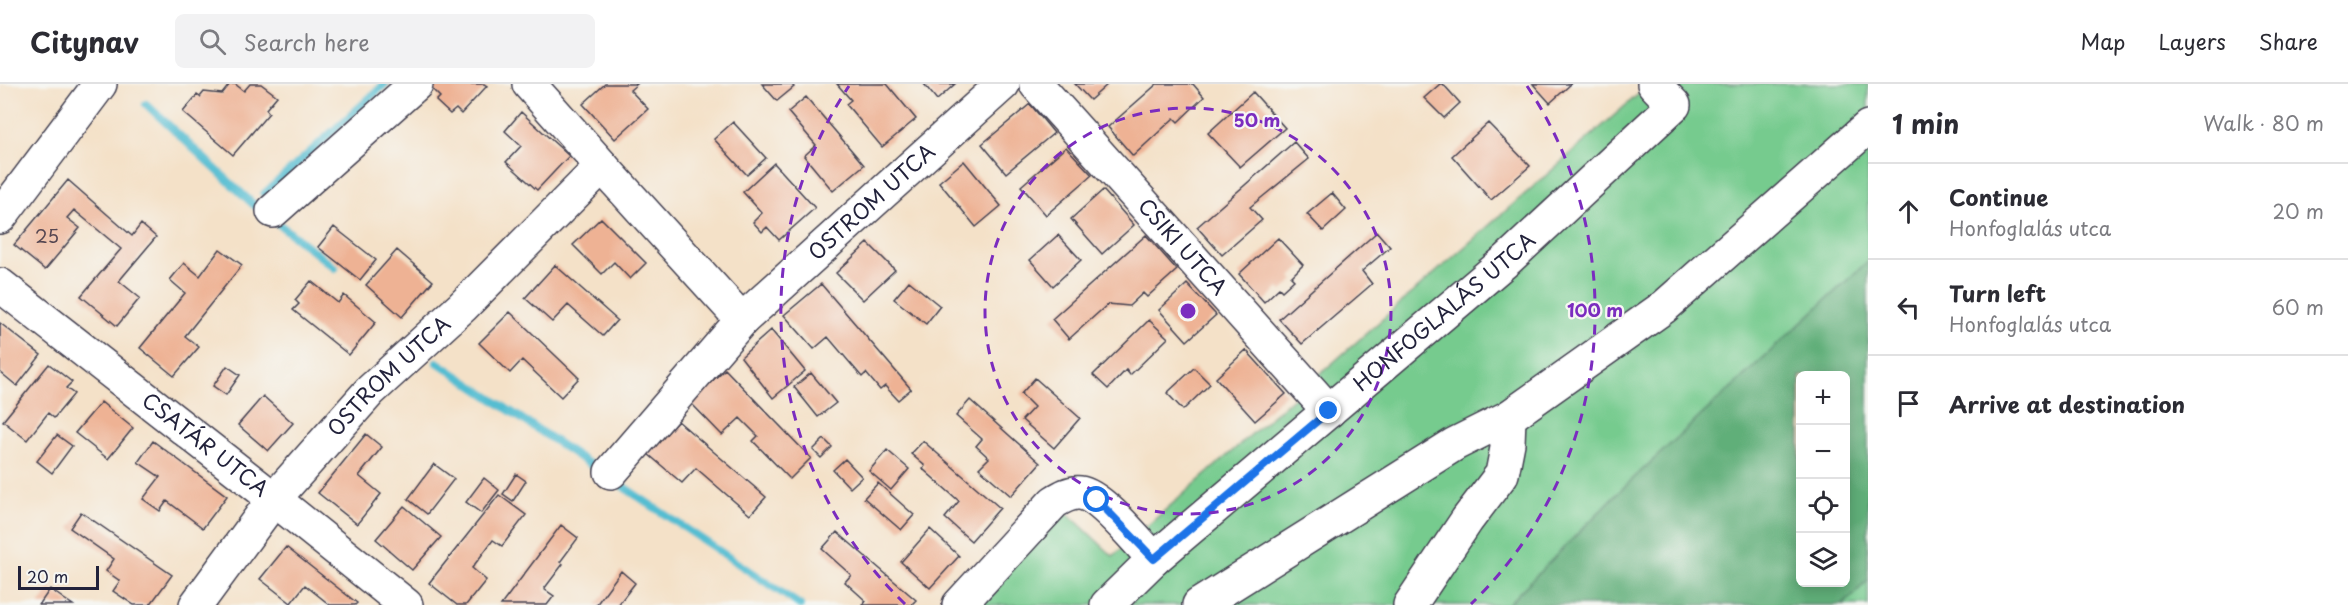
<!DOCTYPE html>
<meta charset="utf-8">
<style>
body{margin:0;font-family:"Playpen Sans",sans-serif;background:#f2f2f3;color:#2b2b33}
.controls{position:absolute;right:18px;bottom:18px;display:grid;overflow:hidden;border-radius:9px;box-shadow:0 3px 15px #0003}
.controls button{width:54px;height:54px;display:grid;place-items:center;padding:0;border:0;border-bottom:2px solid #e1e1e2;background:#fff;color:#2b2b33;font:30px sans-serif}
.scale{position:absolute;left:18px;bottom:15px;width:81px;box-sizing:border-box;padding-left:6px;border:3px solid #22223b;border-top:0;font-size:16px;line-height:21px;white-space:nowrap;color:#22223b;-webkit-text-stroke:4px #f6f6f2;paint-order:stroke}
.stop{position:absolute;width:18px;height:18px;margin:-14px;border:4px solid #1a73e8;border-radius:50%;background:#fff}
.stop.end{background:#1a73e8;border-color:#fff;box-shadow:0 2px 6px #0008}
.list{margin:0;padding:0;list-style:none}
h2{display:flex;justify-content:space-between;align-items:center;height:78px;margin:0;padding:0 24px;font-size:26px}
h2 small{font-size:20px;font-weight:400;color:#7c7c81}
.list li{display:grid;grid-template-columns:39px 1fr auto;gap:18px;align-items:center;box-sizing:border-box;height:96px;padding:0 24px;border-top:2px solid #e1e1e2}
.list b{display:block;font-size:22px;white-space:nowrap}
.list p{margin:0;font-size:20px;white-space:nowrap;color:#7c7c81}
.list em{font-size:20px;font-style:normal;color:#7c7c81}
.icon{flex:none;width:33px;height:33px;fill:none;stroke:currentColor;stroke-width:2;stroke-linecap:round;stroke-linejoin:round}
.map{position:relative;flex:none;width:1868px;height:521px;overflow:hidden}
header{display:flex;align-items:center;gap:36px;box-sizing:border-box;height:84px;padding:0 30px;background:#fff;border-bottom:2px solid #e1e1e2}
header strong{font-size:28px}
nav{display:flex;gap:33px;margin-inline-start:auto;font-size:21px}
.search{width:420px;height:54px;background:#f2f2f3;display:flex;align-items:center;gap:15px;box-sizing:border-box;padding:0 21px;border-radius:9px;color:#7c7c81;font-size:22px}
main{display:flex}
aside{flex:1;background:#fff}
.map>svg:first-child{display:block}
.green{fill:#76cb8e;stroke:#4c7664;stroke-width:1.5}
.forest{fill:#60af79;stroke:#41685a;stroke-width:1.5;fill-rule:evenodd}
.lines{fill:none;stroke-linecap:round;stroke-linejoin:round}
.stream{stroke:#54bdd1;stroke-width:8}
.building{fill:#eeb294}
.minor-casing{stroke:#423f50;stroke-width:36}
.minor{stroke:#fff;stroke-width:33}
.route{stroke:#1a73e8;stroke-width:8}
.ring{fill:none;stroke:#7b2cbf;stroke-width:3;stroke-dasharray:10 8}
.labels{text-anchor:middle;stroke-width:4.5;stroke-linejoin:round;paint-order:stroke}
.number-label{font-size:18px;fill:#554651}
.street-label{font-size:21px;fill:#22223b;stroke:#f6f6f2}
.centre{fill:#7b2cbf;stroke:#f6f6f2;stroke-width:3}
.ring-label{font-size:18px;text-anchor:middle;font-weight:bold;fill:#7b2cbf;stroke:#f6f6f2;stroke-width:4.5;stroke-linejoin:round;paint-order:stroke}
</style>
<header>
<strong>Citynav</strong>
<div class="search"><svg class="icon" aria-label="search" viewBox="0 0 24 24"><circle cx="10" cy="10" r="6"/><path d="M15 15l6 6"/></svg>Search here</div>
<nav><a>Map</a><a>Layers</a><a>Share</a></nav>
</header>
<main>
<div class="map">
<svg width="1868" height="521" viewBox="0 0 1868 521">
<rect width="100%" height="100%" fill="#f6f6f2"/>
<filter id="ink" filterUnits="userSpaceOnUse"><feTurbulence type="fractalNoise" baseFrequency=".0167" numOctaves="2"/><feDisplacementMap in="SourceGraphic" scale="12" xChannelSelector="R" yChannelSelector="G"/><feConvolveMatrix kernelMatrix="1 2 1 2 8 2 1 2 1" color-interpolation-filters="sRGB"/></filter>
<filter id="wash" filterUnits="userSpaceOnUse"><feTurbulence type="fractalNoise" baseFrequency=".008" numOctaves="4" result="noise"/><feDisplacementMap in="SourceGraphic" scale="24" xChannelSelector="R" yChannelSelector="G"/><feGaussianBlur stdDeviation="1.35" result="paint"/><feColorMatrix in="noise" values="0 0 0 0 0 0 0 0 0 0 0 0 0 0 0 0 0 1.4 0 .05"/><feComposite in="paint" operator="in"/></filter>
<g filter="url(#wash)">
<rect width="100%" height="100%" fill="#f4e1c8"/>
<path class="green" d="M1650,0H1868V177L1622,405L1507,521H973L1064,426L1113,472Z
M1868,496V521H1843Z"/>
<path class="forest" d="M1868,177V496L1843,521H1507L1622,405ZM1800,292H1846V498H1800Z"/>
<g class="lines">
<path class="stream" d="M146,20L253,120L335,184
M264,110L385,0
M437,278L800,521"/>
</g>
<g id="blocks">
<path class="building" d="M230,0H235L244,7L250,0H261L277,12L266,25L269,29L233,71L183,28L197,11L200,13L204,8L222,10Z
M427,0H484L487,2L461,30L456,25L450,30L436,17L440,13Z
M605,0H637L630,6L648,25L615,55L583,20Z
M762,0H791L794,3L777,17Z
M837,0H887L916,35L882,63L846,20L851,16Z
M924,0H955L937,16Z
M1075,0H1108L1090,16Z
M1157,0H1193L1204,13L1178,38L1174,34L1133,72L1108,43Z
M1440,0H1443L1460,19L1444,34L1424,14Z
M1533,0H1571L1550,19Z
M1253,8L1285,44L1240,83L1208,49Z
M806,13L864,81L833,107L804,72L816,61L788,28Z
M1030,20L1054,49L1006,89L982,60Z
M521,28L569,72L537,106L506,78L521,62L505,47Z
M733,38L766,74L747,91L714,55Z
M1488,39L1530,82L1491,116L1452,72Z
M1294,58L1309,75L1250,123L1262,136L1222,171L1197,143Z
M1066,63L1092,91L1046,131L1021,102Z
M964,77L1001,122L976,143L939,98Z
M774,79L815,124L779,156L767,143L762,148L753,138L762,129L743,108Z
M68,96L132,152L141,140L156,153L119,197L140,214L117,242L81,212L121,165L74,126L67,134L80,144L45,186L14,161Z
M1103,106L1134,141L1102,170L1071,135Z
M1332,109L1346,126L1323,147L1307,130Z
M601,134L646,179L630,195L614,178L602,190L573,161Z
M334,143L376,176L360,196L318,163Z
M1377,148L1390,163L1362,187L1372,200L1302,260L1279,235Z
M1058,151L1081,176L1053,202L1030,176Z
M1146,151L1177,186L1147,213L1143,209L1129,222L1108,220L1069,255L1052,235Z
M1278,154L1303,181L1291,193L1294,196L1282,207L1279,204L1264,218L1239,190Z
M868,159L895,186L863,216L836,189Z
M220,165L242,181L185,252L199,263L174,292L140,264L185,209L170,196L184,179L200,192Z
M397,166L433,197L402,233L366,201Z
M555,181L617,236L603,252L568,221L552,238L525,214Z
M311,197L338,219L344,211L376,238L349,271L293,226L299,220L295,216Z
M909,197L940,222L926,240L894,215Z
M821,200L911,305L898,316L885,302L880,306L866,289L862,293L828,253L814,265L784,231Z
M1187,200L1216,231L1187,257L1159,226Z
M510,228L579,294L561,313L522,276L510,289L479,259Z
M1149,236L1168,254L1130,291L1126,286L1108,305L1093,291Z
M0,239L41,271L17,302L0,288Z
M771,246L805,287L773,314L741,273Z
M1246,266L1286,310L1255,337L1216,294Z
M49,280L72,298L66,304L74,310L54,334L48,329L27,356L3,337Z
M227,282L240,291L226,311L213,302Z
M1194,284L1210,300L1183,326L1167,309Z
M725,285L811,374L790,395L753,357L758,352L740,334L722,351L690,318Z
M811,289L836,319L818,333L794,303Z
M1035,294L1080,334L1054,364L1022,336L1034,323L1021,310Z
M263,312L293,339L268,367L238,341Z
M970,316L1040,379L1011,412L979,384L989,374L976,362L982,355L956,332Z
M101,318L133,344L108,375L75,349Z
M678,337L766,413L750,431L696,384L682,399L648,370Z
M366,350L382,363L359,392L381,410L357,440L318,409Z
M57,351L72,362L52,389L37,377Z
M824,355L832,363L821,374L813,366Z
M153,357L227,412L203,444L167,417L160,427L143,415L160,393L138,378Z
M923,357L1000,424L971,457L945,434L959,417L923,385L925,382L911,370Z
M887,366L909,385L891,406L869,387Z
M845,375L862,393L850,404L833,386Z
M434,380L454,395L427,430L408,415Z
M516,390L526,397L513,417L503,410Z
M484,394L499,406L481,429L466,418Z
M878,399L914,431L901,446L864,414Z
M499,411L526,431L502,462L493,456L472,484L486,496L466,521H457L429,499Z
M404,422L441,453L412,486L376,455Z
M81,428L172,491L150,521H134L113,507L120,497L106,487L114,475L70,444Z
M561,441L578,454L560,478L563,480L544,505L554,512L547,521H501Z
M930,445L959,472L930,504L901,478Z
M837,448L916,516L911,521H863L866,517L845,498L851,491L822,465Z
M286,463L357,519L355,521H330L305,501L291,519L260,495Z
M621,487L635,499L618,521H596Z
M50,505L64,515L73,521H39Z"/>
</g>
</g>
<g filter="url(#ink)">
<use href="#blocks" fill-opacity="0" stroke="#423f50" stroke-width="1.5"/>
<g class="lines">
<defs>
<g id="minor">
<path id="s1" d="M1036,0L1329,327"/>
<path d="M602,82L742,236"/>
<path d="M273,127L416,0"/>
<path d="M0,133L100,0"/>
<path id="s2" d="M0,201L274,415L406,521"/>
<path id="s3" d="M611,388L742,236L1003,0"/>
<path id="s4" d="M196,521L274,415L370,307L462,223L602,82L529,0"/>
<path d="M959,521L1054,418C1062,413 1070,408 1080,409C1100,411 1139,459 1154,475"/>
<path id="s5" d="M1107,521L1154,475L1508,175L1674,21L1654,0"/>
<path d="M1199,521L1455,360L1509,333L1664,223L1868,43"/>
<path d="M1410,521L1467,436L1502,390L1508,359L1509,333"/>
</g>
</defs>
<use href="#minor" class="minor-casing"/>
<use href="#minor" class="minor"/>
</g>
</g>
<g class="lines" filter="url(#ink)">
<path class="route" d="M1097,416L1154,475L1329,327"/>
</g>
<g class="ring">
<circle cx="1188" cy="227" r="203"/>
<path d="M905 520A407 407 0 0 1 849 2M1527 2A407 407 0 0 1 1471 520"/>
</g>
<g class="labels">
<g class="number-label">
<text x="47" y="159">25</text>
</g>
<g class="street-label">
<text dy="7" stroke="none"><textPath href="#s3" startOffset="376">OSTROM UTCA</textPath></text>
<text dy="7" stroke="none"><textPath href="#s1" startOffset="219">CSIKI UTCA</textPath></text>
<text dy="7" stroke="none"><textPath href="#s5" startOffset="447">HONFOGLALÁS UTCA</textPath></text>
<text dy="7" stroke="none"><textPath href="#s4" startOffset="300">OSTROM UTCA</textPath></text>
<text dy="7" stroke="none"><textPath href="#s2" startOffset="260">CSATÁR UTCA</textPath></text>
</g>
</g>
<circle cx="1188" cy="227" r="9" class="centre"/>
<g class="ring-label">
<text x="1257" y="43">50 m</text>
<text x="1595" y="233">100 m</text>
</g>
</svg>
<div class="controls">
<button>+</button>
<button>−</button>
<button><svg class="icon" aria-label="locate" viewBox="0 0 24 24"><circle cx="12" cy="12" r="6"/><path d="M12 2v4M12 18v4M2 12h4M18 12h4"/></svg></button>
<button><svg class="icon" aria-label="layers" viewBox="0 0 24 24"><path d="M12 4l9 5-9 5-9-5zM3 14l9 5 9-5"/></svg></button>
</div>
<div class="scale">20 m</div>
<div class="stop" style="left:1097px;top:416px"></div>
<div class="stop end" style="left:1329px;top:327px"></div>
</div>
<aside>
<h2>1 min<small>Walk · 80 m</small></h2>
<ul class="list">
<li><svg class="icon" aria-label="ahead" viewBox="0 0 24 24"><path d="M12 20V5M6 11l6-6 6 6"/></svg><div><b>Continue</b><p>Honfoglalás utca</p></div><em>20 m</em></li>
<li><svg class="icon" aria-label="left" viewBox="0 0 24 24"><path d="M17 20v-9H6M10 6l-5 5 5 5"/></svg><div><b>Turn left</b><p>Honfoglalás utca</p></div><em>60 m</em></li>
<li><svg class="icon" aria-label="arrive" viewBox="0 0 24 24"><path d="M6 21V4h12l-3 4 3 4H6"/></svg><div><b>Arrive at destination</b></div></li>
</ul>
</aside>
</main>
